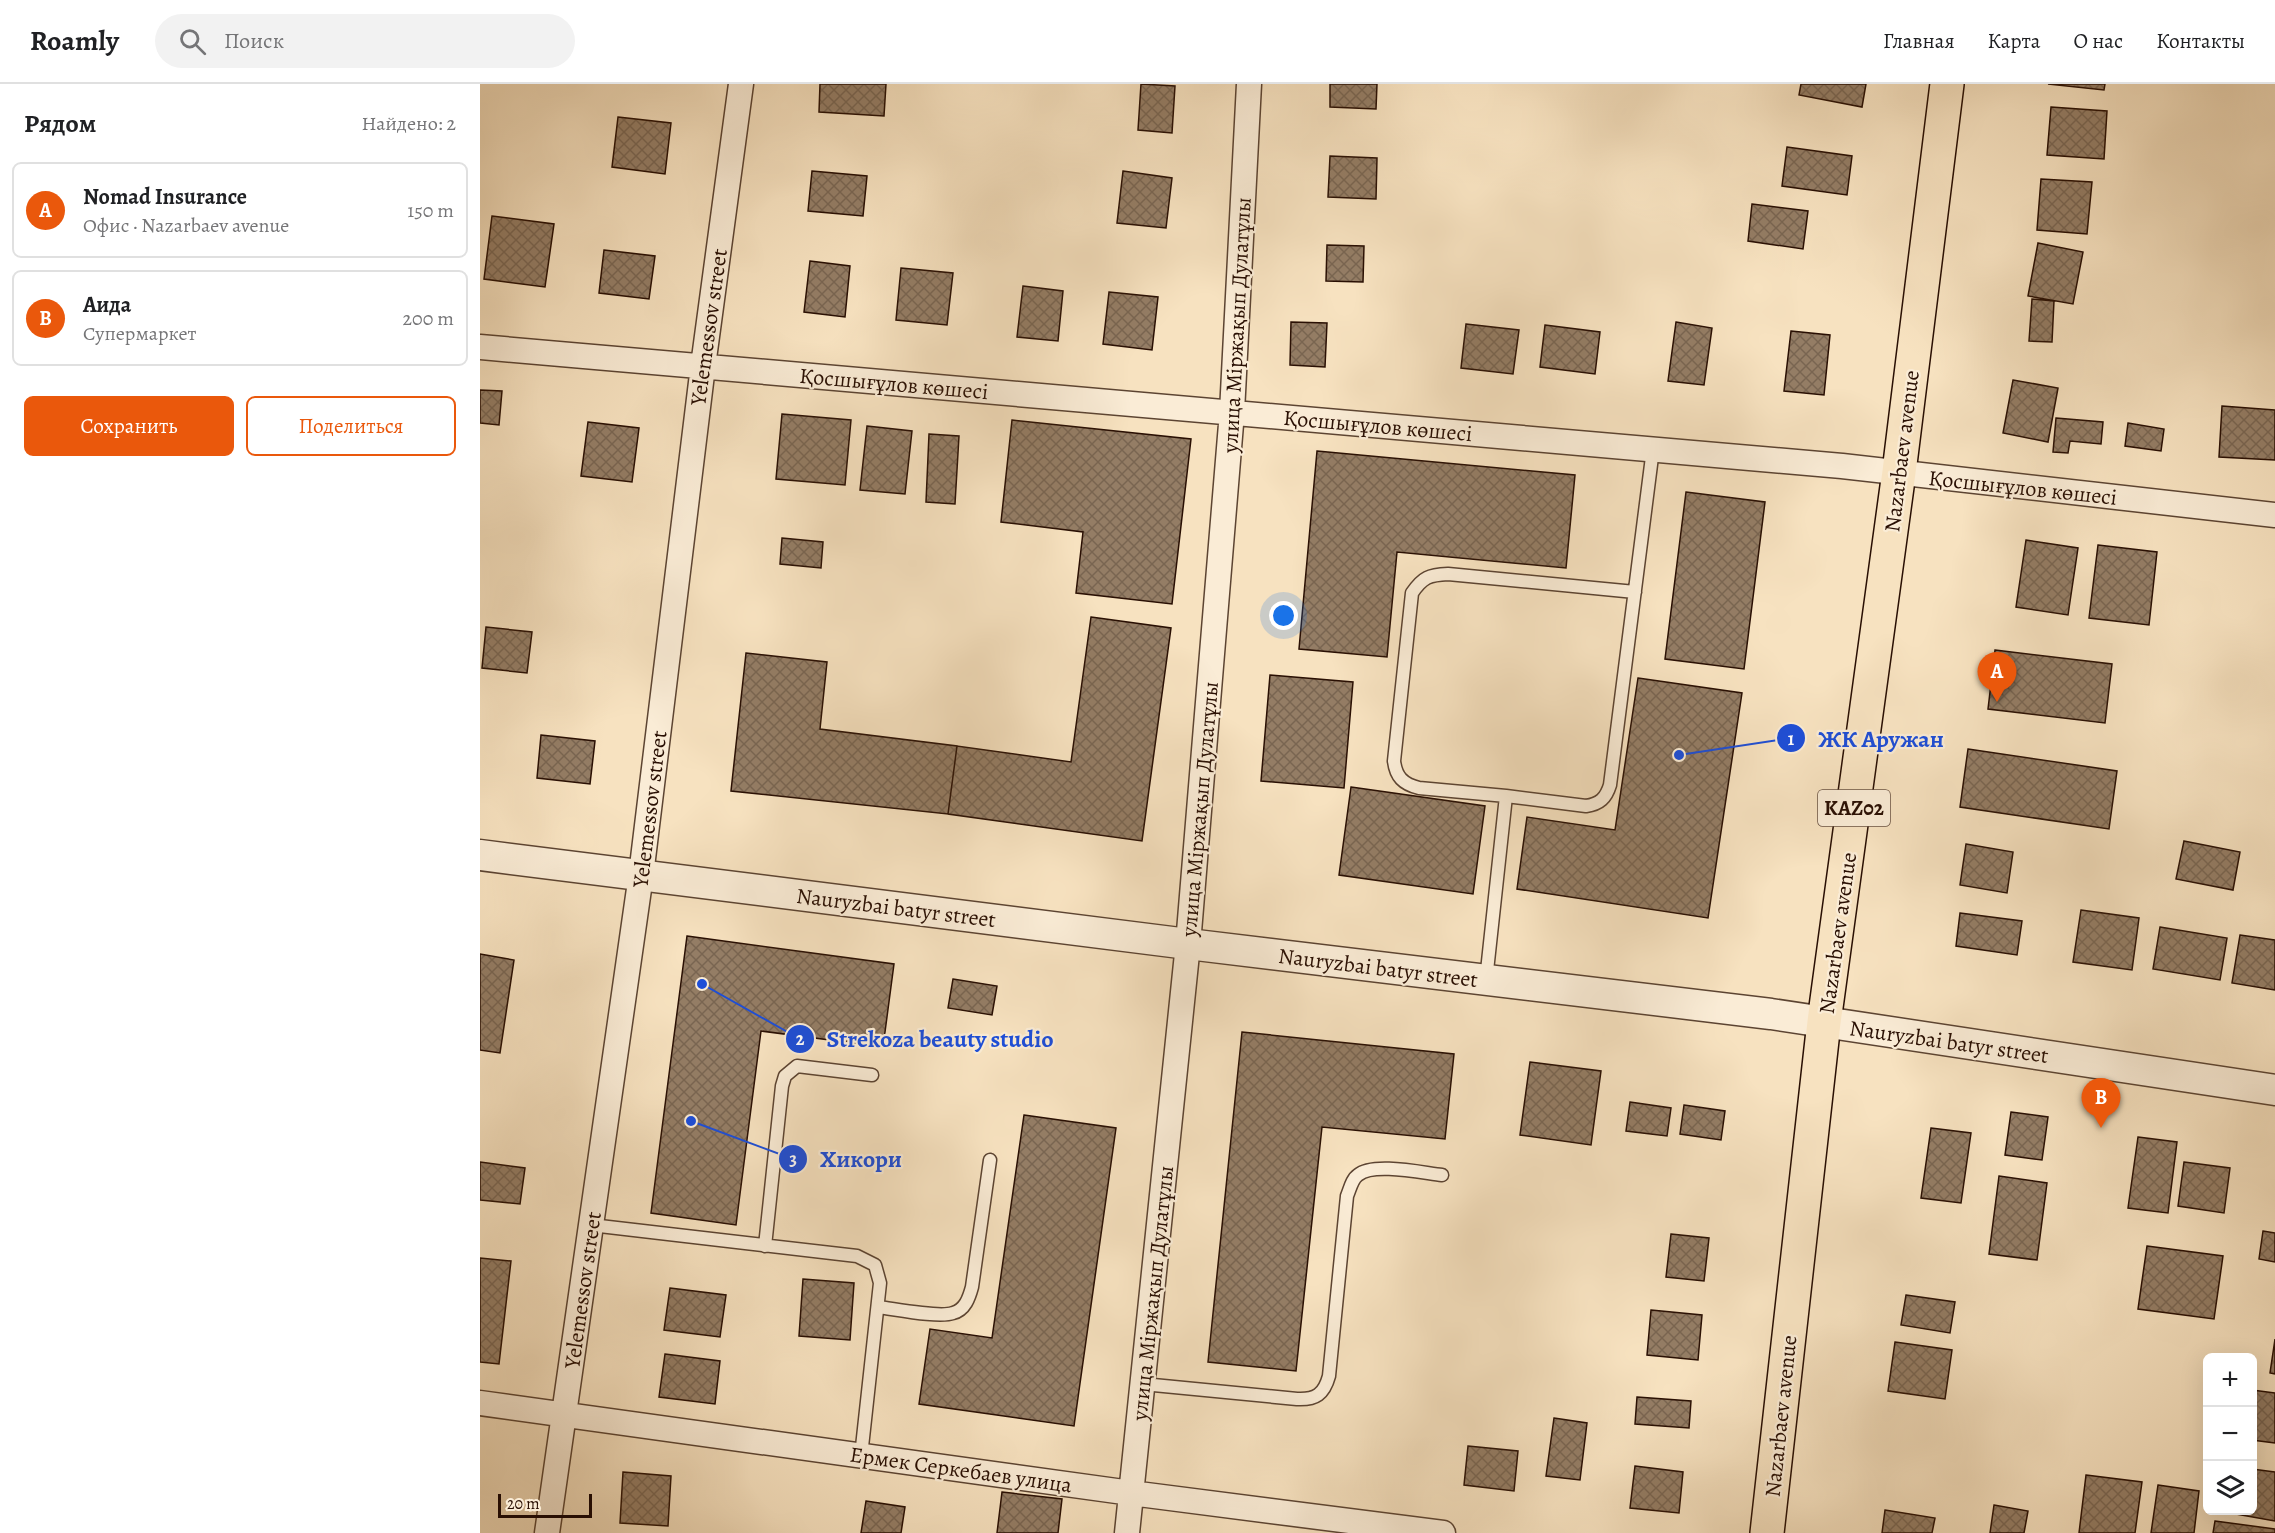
<!DOCTYPE html>
<html lang="ru">
<meta charset="utf-8">
<style>
body{margin:0;font-family:Alegreya,serif;background:#f2f2f2;color:#202124}
.controls{position:absolute;right:18px;bottom:18px;display:grid;overflow:hidden;border-radius:9px;box-shadow:0 6px 24px #0002}
.controls button{width:54px;height:54px;display:grid;place-items:center;padding:0;border:0;border-bottom:2px solid #e0e0e0;background:#fff;color:#202124;font:30px sans-serif}
.scale{position:absolute;left:18px;bottom:15px;width:94px;box-sizing:border-box;padding-left:6px;border:3px solid #290f03;border-top:0;font-size:16px;line-height:21px;white-space:nowrap;color:#290f03;-webkit-text-stroke:4px #faecd6;paint-order:stroke}
.you{position:absolute;left:804px;top:532px;width:21px;height:21px;margin:-15px;border:4px solid #fff;border-radius:50%;background:#1a73e8;box-shadow:0 0 0 9px #1a73e833}
.badge{display:grid;place-items:center;width:39px;height:39px;border-radius:50%;background:#ea580c;color:#fff;font-size:20px;font-weight:700}
.pin{position:absolute;translate:-50% -50px;filter:drop-shadow(0 2px 3px #0008)}
.pin::after{content:'';position:absolute;top:32px;width:21px;height:18px;background:inherit;clip-path:polygon(0 0,100% 0,50% 100%)}
.list{margin:0;padding:0;list-style:none}
h2{display:flex;justify-content:space-between;align-items:center;height:78px;margin:0;padding:0 24px;font-size:26px}
h2 small{font-size:20px;font-weight:400;color:#757577}
.list li{display:grid;grid-template-columns:39px 1fr auto;gap:18px;align-items:center;box-sizing:border-box;height:96px;margin:0 12px 12px;padding:0 12px;border:2px solid #e0e0e0;border-radius:9px}
.list b{display:block;font-size:22px;white-space:nowrap}
.list p{margin:0;font-size:20px;white-space:nowrap;color:#757577}
.list em{font-size:20px;font-style:normal;color:#757577}
.actions{display:flex;gap:12px;padding:18px 24px}
.actions a{flex:1;padding:14px 0;border:2px solid #ea580c;border-radius:9px;text-align:center;font-size:21px;color:#ea580c}
.actions .main{background:#ea580c;color:#fff}
.icon{flex:none;width:33px;height:33px;fill:none;stroke:currentColor;stroke-width:2;stroke-linecap:round;stroke-linejoin:round}
.map{position:relative;flex:none;width:1795px;height:1449px;overflow:hidden}
header{display:flex;align-items:center;gap:36px;box-sizing:border-box;height:84px;padding:0 30px;background:#fff;border-bottom:2px solid #e0e0e0}
header strong{font-size:28px}
nav{display:flex;gap:33px;margin-inline-start:auto;font-size:21px}
.search{width:420px;height:54px;background:#f2f2f2;display:flex;align-items:center;gap:15px;box-sizing:border-box;padding:0 21px;border-radius:33px;color:#757577;font-size:22px}
main{display:flex}
aside{flex:1;background:#fff}
.map>svg:first-child{display:block}
.building{fill:url(#building-cross-hatch);stroke:#290f03;stroke-width:1.5}
.lines{fill:none;stroke-linecap:round;stroke-linejoin:round}
.service-casing{stroke:#5c4432;stroke-width:15}
.minor-casing{stroke:#5c4432;stroke-width:27}
.tertiary-casing{stroke:#5c4432;stroke-width:33}
.trunk-casing{stroke:#290f03;stroke-width:36}
.service{stroke:#faecd6;stroke-width:12}
.minor{stroke:#faecd6;stroke-width:24}
.tertiary{stroke:#faecd6;stroke-width:30}
.trunk{stroke:#f7e2c0;stroke-width:33}
.labels{text-anchor:middle;stroke-width:4.5;stroke-linejoin:round;paint-order:stroke}
.shield{fill:#faecd6;stroke:#685142;stroke-width:1.5}
.shield-label{font-size:21px;font-weight:bold;fill:#290f03}
.street-label{font-size:22px;fill:#290f03;stroke:#faecd6}
.leader{fill:none;stroke:#1d4ed8;stroke-width:2}
.callout-dot{fill:#1d4ed8;stroke:#faecd6;stroke-width:2}
.mark-label{font-size:18px;text-anchor:middle;font-weight:bold;fill:#fff}
.callout-label{font-size:24px;text-anchor:middle;font-weight:bold;fill:#1d4ed8;stroke:#faecd6;stroke-width:4.5;stroke-linejoin:round;paint-order:stroke}
</style>
<header>
<strong>Roamly</strong>
<div class="search"><svg class="icon" aria-label="search" viewBox="0 0 24 24"><circle cx="10" cy="10" r="6"/><path d="M15 15l6 6"/></svg>Поиск</div>
<nav><a>Главная</a><a>Карта</a><a>О нас</a><a>Контакты</a></nav>
</header>
<main>
<aside>
<h2>Рядом<small>Найдено: 2</small></h2>
<ul class="list">
<li><span class="badge">A</span><div><b>Nomad Insurance</b><p>Офис · Nazarbaev avenue</p></div><em>150 m</em></li>
<li><span class="badge">B</span><div><b>Аида</b><p>Супермаркет</p></div><em>200 m</em></li>
</ul>
<div class="actions"><a class="main">Сохранить</a><a>Поделиться</a></div>
</aside>
<div class="map">
<svg width="1795" height="1449" viewBox="0 0 1795 1449">
<defs>
<pattern id="building-cross-hatch" width="8" height="8" patternUnits="userSpaceOnUse" patternTransform="scale(1.5)"><rect width="8" height="8" fill="#947d65"/><path d="M0 0l8 8M0 8l8-8" fill="none" stroke="#796551"/></pattern>
</defs>
<rect width="100%" height="100%" fill="#f7e2c0"/>
<filter id="stains"><feTurbulence type="fractalNoise" baseFrequency=".00333" numOctaves="4"/><feColorMatrix values="0 0 0 0 .2 0 0 0 0 .09 0 0 0 0 .02 0 0 0 .5 -.17"/></filter>
<radialGradient id="worn" r=".72"><stop offset=".6" stop-color="#630" stop-opacity="0"/><stop offset="1" stop-color="#630" stop-opacity=".3"/></radialGradient>
<path class="building" d="M340,0H406L404,32L339,28Z
M661,0L695,2L692,49L658,46Z
M850,0H897L896,25L850,23Z
M1321,0H1386L1382,23L1319,11Z
M1568,0H1625L1624,6Z
M1571,23L1627,27L1624,75L1567,71Z
M138,33L191,39L185,90L132,83Z
M1307,63L1372,72L1367,111L1302,102Z
M850,72L897,74L896,115L848,113Z
M332,87L387,92L383,132L328,127Z
M643,87L692,94L686,144L637,139Z
M1561,95L1612,98L1607,150L1557,146Z
M1272,120L1328,127L1323,165L1268,157Z
M12,132L74,140L65,203L4,195Z
M1558,159L1603,168L1593,220L1548,212Z
M847,161L884,162L883,198L846,197Z
M124,166L175,172L169,215L119,209Z
M330,177L370,182L365,233L324,228Z
M421,184L473,189L467,241L416,236Z
M543,202L583,207L578,257L537,253Z
M629,208L678,213L672,266L623,260Z
M1552,215L1574,217L1572,258L1549,257Z
M811,238L847,239L845,283L810,281Z
M1196,238L1232,244L1224,301L1188,297Z
M986,240L1039,246L1033,290L981,284Z
M1065,241L1120,248L1115,290L1060,283Z
M1311,247L1350,251L1344,311L1304,307Z
M1533,296L1578,304L1568,358L1523,349Z
M0,306L22,307L19,341L0,339Z
M1742,322L1795,326V376L1739,373Z
M302,330L371,336L365,401L296,395Z
M1576,334L1623,338L1621,360L1590,357L1588,369L1573,368Z
M532,336L711,355L692,520L596,509L603,448L521,438Z
M108,338L159,344L152,398L101,392Z
M1648,339L1684,345L1681,367L1645,362Z
M387,342L432,347L425,410L380,406Z
M449,350L479,352L475,420L446,418Z
M837,367L1095,391L1086,484L917,468L907,573L819,565Z
M1206,408L1285,418L1264,585L1185,575Z
M302,454L343,458L341,484L300,480Z
M1546,456L1598,464L1588,531L1536,523Z
M1618,461L1677,468L1669,541L1609,534Z
M611,533L691,544L662,757L468,730L477,662L591,678Z
M6,543L52,548L47,589L2,584Z
M1515,566L1632,580L1625,639L1508,625Z
M266,569L347,578L340,645L477,662L468,730L251,707Z
M790,591L873,598L864,704L781,697Z
M1158,594L1262,609L1228,834L1037,805L1047,733L1135,746Z
M61,651L115,657L110,700L57,694Z
M1488,665L1637,687L1629,745L1480,723Z
M871,703L1005,722L993,810L859,791Z
M1704,757L1760,768L1753,806L1696,795Z
M1486,760L1533,768L1527,809L1480,801Z
M1601,826L1659,834L1652,886L1593,878Z
M1480,829L1542,837L1537,871L1476,862Z
M1680,843L1747,854L1740,896L1673,885Z
M1760,851L1795,856V906L1752,899Z
M207,852L414,880L403,963L281,947L256,1141L171,1129Z
M0,870L34,876L20,969L0,966Z
M473,895L517,902L512,931L468,924Z
M762,948L974,970L965,1055L842,1043L816,1287L728,1278Z
M1050,978L1121,987L1111,1061L1040,1051Z
M1150,1018L1191,1024L1187,1052L1146,1047Z
M1204,1021L1245,1027L1241,1056L1200,1050Z
M1531,1028L1568,1033L1562,1076L1525,1071Z
M544,1031L636,1044L594,1342L439,1320L450,1245L512,1254Z
M1451,1044L1491,1049L1481,1119L1441,1114Z
M1658,1053L1697,1058L1688,1129L1648,1124Z
M0,1078L45,1084L40,1120L0,1116Z
M1704,1078L1750,1084L1744,1129L1698,1122Z
M1519,1092L1567,1099L1557,1176L1509,1170Z
M1783,1147L1795,1149V1178L1779,1175Z
M1191,1150L1229,1154L1224,1197L1186,1193Z
M1667,1162L1743,1172L1734,1235L1658,1225Z
M0,1174L31,1177L19,1280L0,1278Z
M323,1195L374,1199L370,1256L319,1252Z
M190,1204L246,1211L240,1253L184,1246Z
M1426,1211L1475,1218L1470,1249L1421,1241Z
M1171,1226L1222,1231L1218,1276L1167,1271Z
M1795,1255V1290L1790,1289Z
M1415,1258L1472,1266L1465,1315L1408,1307Z
M185,1270L240,1277L235,1320L179,1313Z
M1772,1306L1795,1309V1359L1772,1356Z
M1157,1313L1211,1317L1209,1344L1155,1340Z
M1074,1334L1107,1339L1100,1396L1066,1392Z
M988,1362L1038,1367L1034,1407L984,1401Z
M1155,1382L1203,1388L1199,1429L1150,1424Z
M1772,1385L1795,1388V1437L1739,1427L1772,1426Z
M143,1388L191,1392L188,1442L140,1439Z
M1606,1391L1662,1398L1655,1449H1599Z
M1678,1401L1719,1407L1714,1449H1671Z
M522,1408L582,1415L578,1449H517Z
M386,1417L425,1423L421,1449H381Z
M1514,1421L1548,1427L1544,1449H1510Z
M1405,1426L1455,1434L1452,1449H1402Z
M1735,1437L1795,1445V1449H1733Z"/>
<g class="lines">
<defs>
<path id="service" d="M1026,712L939,704C923,700 916,693 914,677L932,509C943,493 949,491 968,490L1155,508
M1006,896L1026,712L1106,722C1120,720 1126,714 1130,701L1173,365
M111,1141L377,1172L395,1181L400,1199L381,1372
M285,1162L302,1002L305,992L317,982L392,991
M398,1223C415,1225 459,1234 473,1229C485,1226 489,1214 492,1203L510,1076
M663,1300L817,1315C836,1316 844,1310 849,1292L867,1112C870,1105 872,1095 878,1091C893,1078 943,1089 962,1091"/>
<path id="minor" d="M0,263L1362,382L1795,431
M0,1319L651,1409L963,1449
M67,1449L161,791L223,282L261,0
M647,1449L708,860L752,328L769,0"/>
<path id="tertiary" d="M0,771L708,860L1291,930L1795,1006"/>
<path id="trunk" d="M1287,1449L1344,938L1419,388L1467,0"/>
</defs>
<use href="#service" class="service-casing"/>
<use href="#minor" class="minor-casing"/>
<use href="#tertiary" class="tertiary-casing"/>
<use href="#trunk" class="trunk-casing"/>
<use href="#service" class="service"/>
<use href="#minor" class="minor"/>
<use href="#tertiary" class="tertiary"/>
<use href="#trunk" class="trunk"/>
</g>
<g class="labels">
<rect class="shield" x="1338" y="706" width="72" height="36" rx="4.5"/>
<g class="shield-label">
<text x="1374" y="731">KАZ02</text>
</g>
<g class="street-label">
<text transform="translate(756 241) rotate(-87)" y="8">улица Міржақып Дулатұлы</text>
<text transform="translate(228 243) rotate(-82)" y="8">Yelemessov street</text>
<text transform="translate(414 299) rotate(5)" y="8">Қосшығұлов көшесі</text>
<text transform="translate(898 341) rotate(5)" y="8">Қосшығұлов көшесі</text>
<text transform="translate(1421 367) rotate(-83)" y="8">Nazarbaev avenue</text>
<text transform="translate(1543 403) rotate(6)" y="8">Қосшығұлов көшесі</text>
<text transform="translate(169 725) rotate(-83)" y="8">Yelemessov street</text>
<text transform="translate(719 725) rotate(-85)" y="8">улица Міржақып Дулатұлы</text>
<text transform="translate(416 823) rotate(7)" y="8">Nauryzbai batyr street</text>
<text transform="translate(1357 849) rotate(-82)" y="8">Nazarbaev avenue</text>
<text transform="translate(898 883) rotate(7)" y="8">Nauryzbai batyr street</text>
<text transform="translate(1469 957) rotate(8)" y="8">Nauryzbai batyr street</text>
<text transform="translate(102 1206) rotate(-82)" y="8">Yelemessov street</text>
<text transform="translate(672 1209) rotate(-84)" y="8">улица Міржақып Дулатұлы</text>
<text transform="translate(1300 1332) rotate(-84)" y="8">Nazarbaev avenue</text>
<text transform="translate(481 1385) rotate(8)" y="8">Ермек Серкебаев улица</text>
</g>
</g>
<path class="leader" d="M1199 671L1311 654M222 900L320 955M211 1037L313 1075"/>
<g class="callout-dot">
<circle cx="1199" cy="671" r="6"/>
<circle cx="222" cy="900" r="6"/>
<circle cx="211" cy="1037" r="6"/>
<circle cx="1311" cy="654" r="15"/>
<circle cx="320" cy="955" r="15"/>
<circle cx="313" cy="1075" r="15"/>
</g>
<g class="mark-label">
<text x="1311" y="661">1</text>
<text x="320" y="961">2</text>
<text x="313" y="1081">3</text>
</g>
<g class="callout-label">
<text x="1401" y="663">ЖК Аружан</text>
<text x="460" y="963">Strekoza beauty studio</text>
<text x="381" y="1083">Хикори</text>
</g>
<rect width="100%" height="100%" filter="url(#stains)"/>
<rect width="100%" height="100%" fill="url(#worn)"/>
</svg>
<div class="controls">
<button>+</button>
<button>−</button>
<button><svg class="icon" aria-label="layers" viewBox="0 0 24 24"><path d="M12 4l9 5-9 5-9-5zM3 14l9 5 9-5"/></svg></button>
</div>
<div class="scale">20 m</div>
<div class="you"></div>
<div class="pin badge" style="left:1517px;top:618px">A</div>
<div class="pin badge" style="left:1621px;top:1044px">B</div>
</div>
</main>
